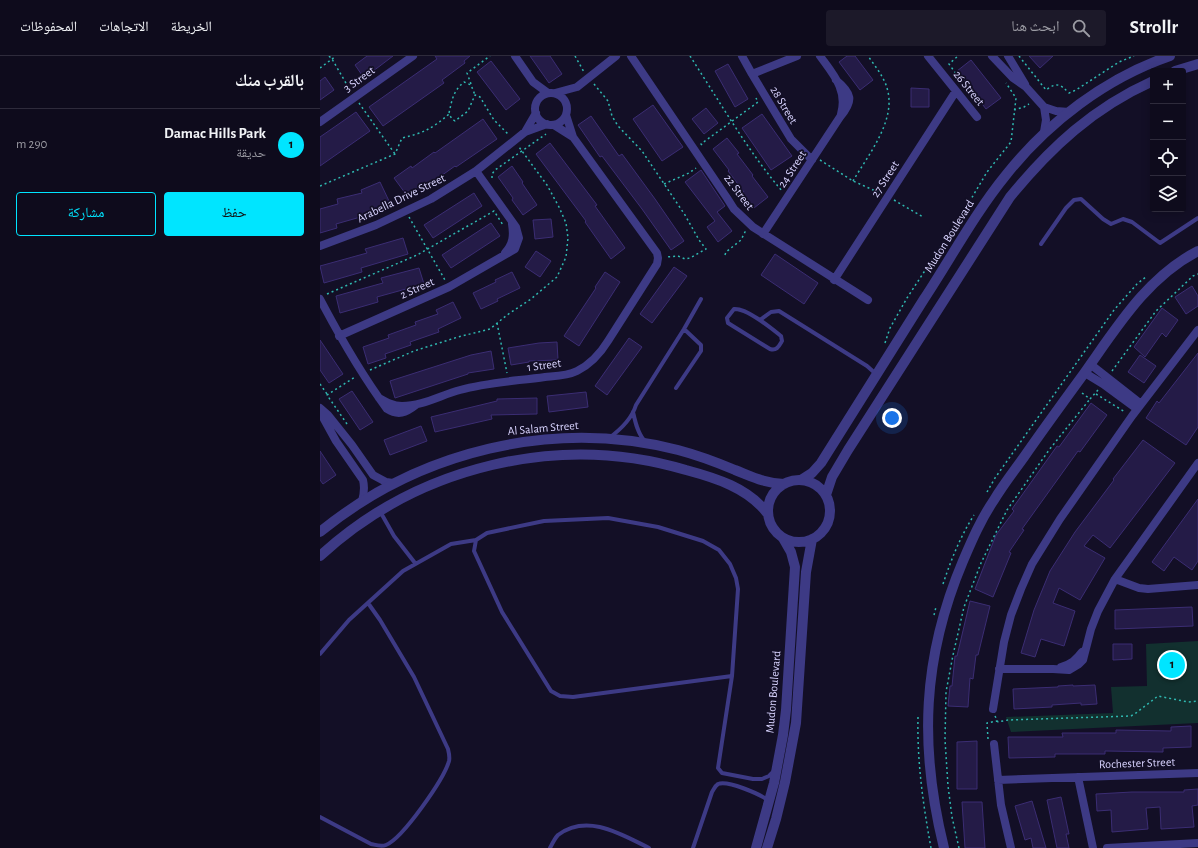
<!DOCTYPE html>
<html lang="ar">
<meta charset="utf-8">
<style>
body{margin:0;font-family:"Alegreya Sans","Noto Naskh Arabic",sans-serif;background:#1c1929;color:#f1f3f6;direction:rtl}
.controls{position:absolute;right:12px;top:12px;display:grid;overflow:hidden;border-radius:4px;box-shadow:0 2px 10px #0003}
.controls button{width:36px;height:36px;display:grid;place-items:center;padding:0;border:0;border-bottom:1px solid #2e2b3b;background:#0e0b1c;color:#f1f3f6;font:20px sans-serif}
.you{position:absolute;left:572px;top:362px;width:14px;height:14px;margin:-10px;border:3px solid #fff;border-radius:50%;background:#1a73e8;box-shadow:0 0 0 6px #1a73e833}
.badge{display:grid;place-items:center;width:26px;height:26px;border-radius:50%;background:#00e5ff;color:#111;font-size:13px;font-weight:700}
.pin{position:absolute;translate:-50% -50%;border:2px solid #fff;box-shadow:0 1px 4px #0006}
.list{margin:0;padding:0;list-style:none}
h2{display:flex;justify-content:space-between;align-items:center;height:52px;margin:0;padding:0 16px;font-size:17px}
h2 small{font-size:13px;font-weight:400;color:#9b9ba3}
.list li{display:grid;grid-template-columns:26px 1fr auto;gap:12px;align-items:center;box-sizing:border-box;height:72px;padding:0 16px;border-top:1px solid #2e2b3b}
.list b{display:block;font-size:15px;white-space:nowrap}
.list p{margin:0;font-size:13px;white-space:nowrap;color:#9b9ba3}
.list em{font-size:13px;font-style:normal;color:#9b9ba3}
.actions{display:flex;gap:8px;padding:12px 16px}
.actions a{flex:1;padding:9px 0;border:1px solid #00e5ff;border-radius:4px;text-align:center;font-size:14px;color:#00e5ff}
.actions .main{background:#00e5ff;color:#111}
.icon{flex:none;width:22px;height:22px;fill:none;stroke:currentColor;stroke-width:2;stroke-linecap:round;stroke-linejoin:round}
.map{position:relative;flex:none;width:878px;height:792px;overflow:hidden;direction:ltr}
header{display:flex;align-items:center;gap:24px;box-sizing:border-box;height:56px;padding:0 20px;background:#0e0b1c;border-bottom:1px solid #2e2b3b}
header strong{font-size:19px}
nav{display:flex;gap:22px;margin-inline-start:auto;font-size:14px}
.search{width:280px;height:36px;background:#1c1929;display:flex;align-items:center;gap:10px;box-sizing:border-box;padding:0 14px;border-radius:4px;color:#9b9ba3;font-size:15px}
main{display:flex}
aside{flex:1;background:#0e0b1c}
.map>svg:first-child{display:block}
.green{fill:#12302f}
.building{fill:#241b47;stroke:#3b2d73}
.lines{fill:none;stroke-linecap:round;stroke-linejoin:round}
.path{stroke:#2fb8b0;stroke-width:1.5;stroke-dasharray:2 3;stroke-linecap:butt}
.service{stroke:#3d3a85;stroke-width:4}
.minor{stroke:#3d3a85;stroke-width:8}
.tertiary{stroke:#3d3a85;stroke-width:10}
.labels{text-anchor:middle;stroke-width:3.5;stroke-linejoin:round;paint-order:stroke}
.street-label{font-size:12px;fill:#d9d4ff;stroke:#130f26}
</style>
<header>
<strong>Strollr</strong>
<div class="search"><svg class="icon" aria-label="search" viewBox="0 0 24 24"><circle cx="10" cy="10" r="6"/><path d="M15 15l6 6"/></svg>ابحث هنا</div>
<nav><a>الخريطة</a><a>الاتجاهات</a><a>المحفوظات</a></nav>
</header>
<main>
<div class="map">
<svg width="878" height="792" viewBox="0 0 878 792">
<rect width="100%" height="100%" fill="#130f26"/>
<path class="green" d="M878,585V667L691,676L686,661L793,657L791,631L827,630L826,588Z"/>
<path class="building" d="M47,0H73L44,22L35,9Z
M115,0H150L144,5L145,7L122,24L124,27L63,70L49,51L117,3Z
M210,0H230L242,18L229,27Z
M527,0H535L553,24L540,34L519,6Z
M709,0H733L720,12Z
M651,4L681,42L666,53L637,15Z
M171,5L200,43L186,54L157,16Z
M408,8L428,43L415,51L395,15Z
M5,21L14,34L0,44V25Z
M591,32L609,33V51H591Z
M333,49L363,91L342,105L313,63Z
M386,52L398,67L384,78L372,63Z
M36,56L50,75L0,110V81Z
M442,58L472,100L451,114L422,72Z
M271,60L299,100L302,98L335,143L364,185L351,194L322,153L282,100L280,101L258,69Z
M163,63L177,83L136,111L135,110L111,127L110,126L88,141L74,122L91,110L92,112L114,96L115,97Z
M407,82L419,97L417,98L433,119L432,120L448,141L434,152L422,137L424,136L408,115L409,114L393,93Z
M230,87L277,149L275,150L305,192L291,203L265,166L266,165L216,98Z
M192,110L203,126L202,127L217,149L203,159L192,144L193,142L178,121Z
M381,114L405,150L397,156L412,175L398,186L387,171L395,165L365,126Z
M60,126L70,147L43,159L44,160L16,168L17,172L0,177V153L18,148L17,143L42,137L41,134Z
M154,137L162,150L113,182L104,169Z
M231,163L233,181L215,183L213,164Z
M171,167L180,180L131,212L122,199Z
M83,182L88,198L41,212L42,216L4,227L0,210L47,197L45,193Z
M216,195L231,205L220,221L205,211Z
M455,198L498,227L484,248L441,219Z
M354,211L367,220L332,267L320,258Z
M99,212L104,228L57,241L58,246L20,257L16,240L63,227L61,222Z
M192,216L200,232L177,243L178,245L161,253L153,237L176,226L175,224Z
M285,216L300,226L259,290L244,280L276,232L275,231Z
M872,230L878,240V250L866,258L855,241Z
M133,246L141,262L118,273L119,276L90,286L91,289L65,298L66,302L48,308L43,291L69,282L68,279L96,269L95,266L118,258L116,254Z
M842,252L858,264L846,281L842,277L825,301L814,291Z
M309,282L322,291L287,339L275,330Z
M0,284L23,318L9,327L0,314Z
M237,286L238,304L209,305V306L191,309L188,292L219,287Z
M171,295L174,313L148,317V318L75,342L70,325L151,299Z
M878,297V371L866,389L826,362L837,345L839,347Z
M820,299L836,310L824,327L808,316Z
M32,335L53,366L40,374L19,343Z
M266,336L268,351L229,356L227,340Z
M217,342V358L171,359L172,363L115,376L111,361L177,345V343Z
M771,347L787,359L760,396L758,395L702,473L704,474L689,496L691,497L673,541L655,533L676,479L694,455L692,453L737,390L739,391Z
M101,370L107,385L70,399L64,384Z
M823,384L855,407L790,492L773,479L764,490L785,502L760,544L739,532L733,547L755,555L744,590L721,583L715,601L701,597L714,554L730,515L755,476L794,424L793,423Z
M0,395L16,419L3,428L0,424Z
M878,443V505L872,514L854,501L844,515L832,506Z
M650,545L670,550L658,599H656L653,623L650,622L648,651L628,650L630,630H632L635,600H637Z
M872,551L873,570L795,573V554Z
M793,588H812V603L793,604Z
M753,629V630L775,629L777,648L761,649V647L732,649V651L694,653L693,633L738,631V630Z
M871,670V691L843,692V696L785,695V698H735V701L689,702L688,681H743L742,677H796V674L851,675V671Z
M657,685V733H637V686Z
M878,733V749L872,750L874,771L841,773L840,751L826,752L828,773L792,776L791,754L777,755L776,738L812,736H864V734Z
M741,741L749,778H746L749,792H737L727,744Z
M712,745L726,792H713L711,782L705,784L695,750Z
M642,746H662L665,792H645Z"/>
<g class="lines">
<path class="path" d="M9,0L12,3L30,34
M255,0L264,16
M370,0C400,46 427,94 462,135
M699,0L726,34C737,26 740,28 749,37L756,34L799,6L814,0
M0,12L16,0
M635,21L637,19L629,8L638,0
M151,28L147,17L170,0
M274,28L288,45L292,60L298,70L322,95L365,159L379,184L386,193L370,202L365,203L358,200L346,201
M39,47L75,98
M694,54L704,51L709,48
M129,57C132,44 133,35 144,26L151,29L155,39
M382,89L381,88L438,46L436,42
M500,104L533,125L560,137
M172,122V118L175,114L226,78
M533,125C548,99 577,64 567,32C564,21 555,10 548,0
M344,128L369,117L376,112
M0,130L75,98L82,82C103,77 112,73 129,58L132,63L135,65L148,55L155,39L160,41L174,64L189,79
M574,144L603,161
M89,161L125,224
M405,199L406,196L421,184L425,176L424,175
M7,238L97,199L174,155L183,169L184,168
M177,267L187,317
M565,287L570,272L587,242L644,155L667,116L691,86L696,42L686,27
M50,314L94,295L138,281L170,273L187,259L211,243L237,221L246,201L248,182L246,167L239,151L227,129L199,91
M792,315L836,255L873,220L878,218
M0,328L7,338
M762,337L770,343L778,334
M776,338L805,356
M27,368L7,339L35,321
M667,436L675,422L794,254L817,228L827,220
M623,528C631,504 640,481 654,459
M614,559L616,551
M675,660L678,666L688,664L811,660L816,657L838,640L868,646L878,645
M598,661C597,706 603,748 611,792
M668,683L667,667L677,665
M639,792L632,761L628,730L625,684L626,636L633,599L644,551L661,507L687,454L729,394L770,343"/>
<path class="service" d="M721,188L746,152L754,144L761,143L783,163L791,168L803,163L812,166L840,187L878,162
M414,253C427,252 451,272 461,280L462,285C459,290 457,295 450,293L408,267L407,262Z
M440,264L451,256L459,255L547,310L556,318
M356,332L381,295V289L364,273
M313,356C315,365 318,379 325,385
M289,382C300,374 312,362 316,349L364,273L381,243
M61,457L74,480L95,507
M0,598L29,564L83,515L131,488L156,484
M412,620L253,641L240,640L231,635L182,556L154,495L156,484L167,477L224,465L288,462L338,471L383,485L399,494L410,508L416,522L418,533L412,620L398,712L402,717L433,723H442L449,720L453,716
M0,761L51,788C56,789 61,791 66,789C83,782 124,723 129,705C130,701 129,697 128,693L94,621L60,564L48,547
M230,792C232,788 235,782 238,779C267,757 301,778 329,792
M373,792L392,736C394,733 395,730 398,728C408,724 439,738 448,744"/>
<path class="minor" d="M195,0L213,26L228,37
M311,0L407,142L414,153L433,171L548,244
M422,0L432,18L471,83L492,104
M500,0C513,18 528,34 521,58
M608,0L657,61
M672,0L693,22L706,31L724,51L726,64L724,76
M688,0L705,28
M432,18L477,0
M235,37L257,31L296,0
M215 53a16 16 0 1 1 32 0a16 16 0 1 1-32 0Z
M724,51L736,55L749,56
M246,59L253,81
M0,66L93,0
M205,76L216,57
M443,178L520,61C534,45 532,37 516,24
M0,190L56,169L111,143L156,115L205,76L227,68
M185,197C193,188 194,180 192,168
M514,224L636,35
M0,243C20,281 41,318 67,353C78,360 86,357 96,349
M19,280L129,231L195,193L199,182L196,171L156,115
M770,308L821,348
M765,317L783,328L817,353
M59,342C66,346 73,350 82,350C102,350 121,339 140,334C168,326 197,325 225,321C236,320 247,320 257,315C271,308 280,298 288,285L337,208L338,202L337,197L253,81L234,69
M0,352L8,359L32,389L53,419L66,426L73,427
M0,356L16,385L43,424C45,432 44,438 42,445
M795,523L819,532L828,533L878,529
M741,611C751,608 756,604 762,596
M679,613H733L749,614L759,608L763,604L771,573L778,555L795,523L878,407
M673,653L684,586L691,559L701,533L712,508L740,463L812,360L878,274
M674,688L681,749L691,792
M758,721L773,792
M678,724L878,717
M787,792L878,787"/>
<path class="tertiary" d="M855,15L878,8
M481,424L492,417L501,407C535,352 570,298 604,243C631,202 655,157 686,119C728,66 786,22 850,0
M448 455a31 31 0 1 1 62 0a31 31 0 1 1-62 0Z
M506,439L512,421L528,394L690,141C731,91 773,52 833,25
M0,476C99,395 233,362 358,394C377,399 396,406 415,414C433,421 444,427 464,428
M0,500C98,410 239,376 366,414C396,422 428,432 447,457
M436,792L454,727L463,679L466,654L475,511L471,496L463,482
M447,792L456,763L465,726L476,667L486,516L492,483
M624,792C599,691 602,602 643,505C652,484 661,463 674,444C683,429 694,415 704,401C722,375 741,349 760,323C794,276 825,222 878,195"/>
</g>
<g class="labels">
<g class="street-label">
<text transform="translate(39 23) rotate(-36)" y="4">3 Street</text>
<text transform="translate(649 32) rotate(51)" y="4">26 Street</text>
<text transform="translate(464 49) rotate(59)" y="4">28 Street</text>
<text transform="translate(472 113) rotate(-57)" y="4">24 Street</text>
<text transform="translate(565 123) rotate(-57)" y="4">27 Street</text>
<text transform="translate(419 136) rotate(53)" y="4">22 Street</text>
<text transform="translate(81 142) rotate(-26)" y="4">Arabella Drive Street</text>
<text transform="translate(629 180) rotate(-58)" y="4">Mudon Boulevard</text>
<text transform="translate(97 232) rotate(-24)" y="4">2 Street</text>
<text transform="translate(224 309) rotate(-8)" y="4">1 Street</text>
<text transform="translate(223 372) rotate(-5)" y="4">Al Salam Street</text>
<text transform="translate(453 636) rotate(-85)" y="4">Mudon Boulevard</text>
<text transform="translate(817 707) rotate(-2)" y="4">Rochester Street</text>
</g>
</g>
</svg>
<div class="controls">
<button>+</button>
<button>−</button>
<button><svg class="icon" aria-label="locate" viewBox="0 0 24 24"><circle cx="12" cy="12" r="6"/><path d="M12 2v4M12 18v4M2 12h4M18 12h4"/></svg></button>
<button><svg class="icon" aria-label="layers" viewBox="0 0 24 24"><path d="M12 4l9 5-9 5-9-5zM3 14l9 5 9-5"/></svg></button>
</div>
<div class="you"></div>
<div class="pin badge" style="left:852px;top:609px">1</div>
</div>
<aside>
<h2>بالقرب منك<small></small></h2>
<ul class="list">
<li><span class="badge">1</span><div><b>Damac Hills Park</b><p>حديقة</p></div><em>290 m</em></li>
</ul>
<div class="actions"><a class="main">حفظ</a><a>مشاركة</a></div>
</aside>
</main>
